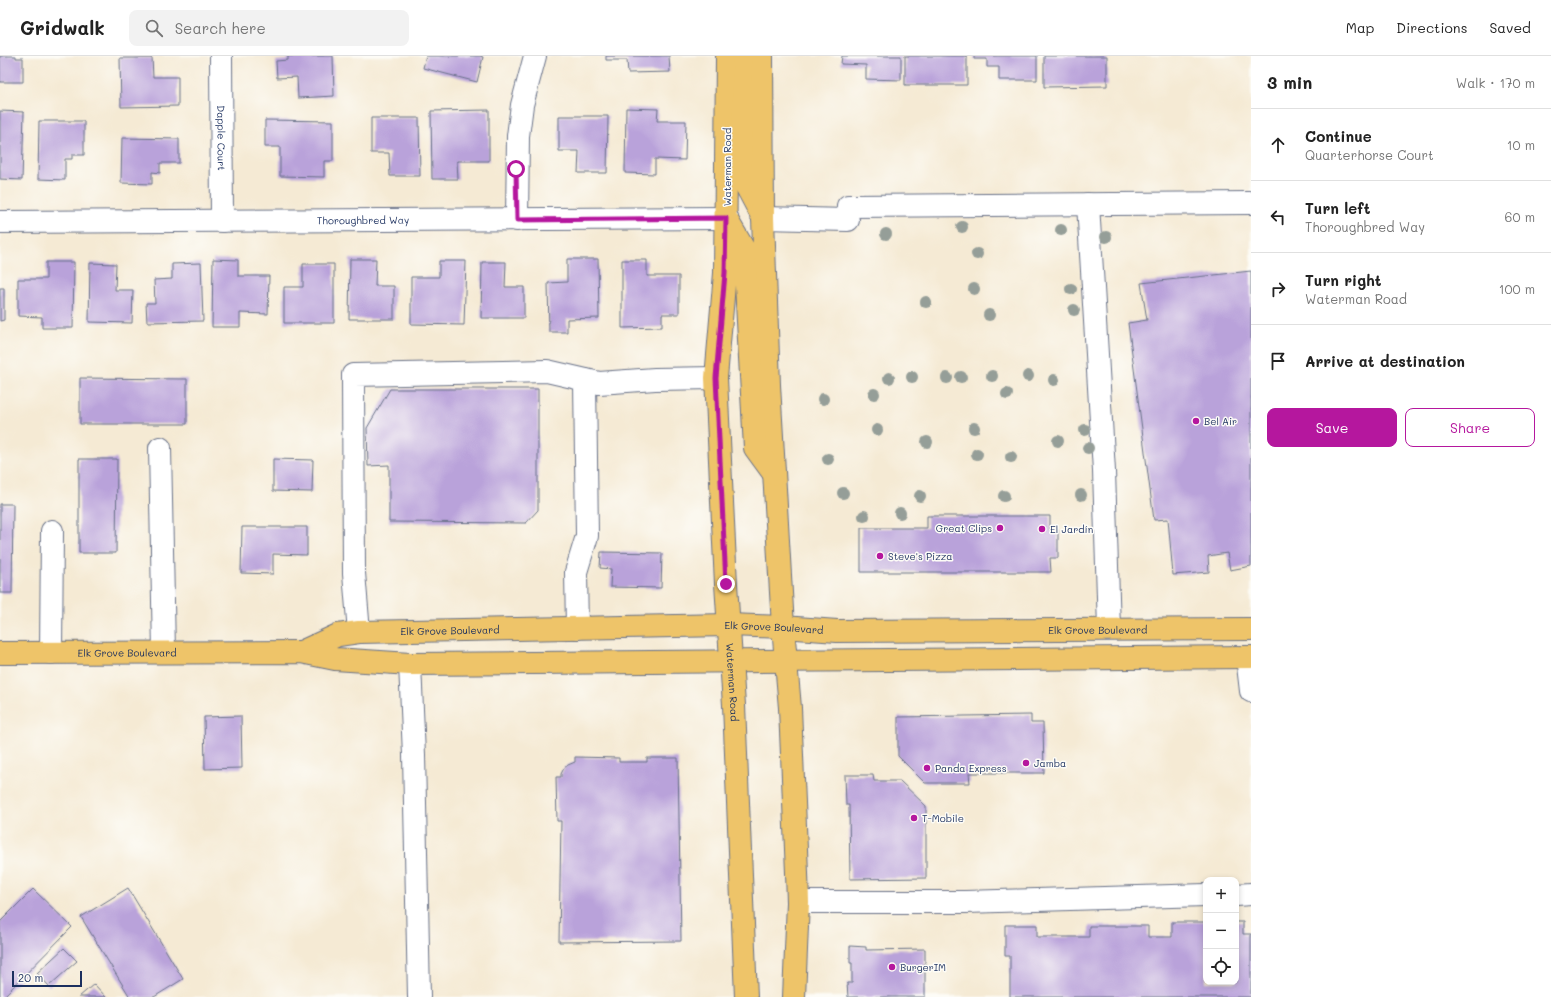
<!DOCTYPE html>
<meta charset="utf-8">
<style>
body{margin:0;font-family:Mali,sans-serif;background:#f2f2f2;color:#222}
.controls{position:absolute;right:12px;bottom:12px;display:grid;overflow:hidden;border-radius:8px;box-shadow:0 2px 6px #0003}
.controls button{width:36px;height:36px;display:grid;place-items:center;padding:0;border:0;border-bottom:1px solid #e0e0e0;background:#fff;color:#222;font:20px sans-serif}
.scale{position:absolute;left:12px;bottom:10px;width:70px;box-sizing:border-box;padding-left:4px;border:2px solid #1b2f5e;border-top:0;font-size:11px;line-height:14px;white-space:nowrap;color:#1b2f5e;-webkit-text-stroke:3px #fdfcf7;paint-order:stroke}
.stop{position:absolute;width:12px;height:12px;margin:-9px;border:3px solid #b5179e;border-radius:50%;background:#fff}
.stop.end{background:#b5179e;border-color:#fff;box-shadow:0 1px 4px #0008}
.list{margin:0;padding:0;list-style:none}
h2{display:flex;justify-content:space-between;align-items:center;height:52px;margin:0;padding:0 16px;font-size:17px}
h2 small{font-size:13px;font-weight:400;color:#767676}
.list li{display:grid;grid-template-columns:26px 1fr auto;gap:12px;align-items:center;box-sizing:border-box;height:72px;padding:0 16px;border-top:1px solid #e0e0e0}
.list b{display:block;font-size:15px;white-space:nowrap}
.list p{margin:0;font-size:13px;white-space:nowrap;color:#767676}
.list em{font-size:13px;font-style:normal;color:#767676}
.actions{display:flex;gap:8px;padding:12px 16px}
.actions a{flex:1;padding:9px 0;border:1px solid #b5179e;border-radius:8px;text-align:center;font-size:14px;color:#b5179e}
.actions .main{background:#b5179e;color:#fff}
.icon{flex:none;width:22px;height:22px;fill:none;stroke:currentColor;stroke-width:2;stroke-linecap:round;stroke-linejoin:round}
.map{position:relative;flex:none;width:1251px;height:941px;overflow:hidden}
header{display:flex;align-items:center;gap:24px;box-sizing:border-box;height:56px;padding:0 20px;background:#fff;border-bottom:1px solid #e0e0e0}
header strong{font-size:19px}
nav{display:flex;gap:22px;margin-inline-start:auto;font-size:14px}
.search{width:280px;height:36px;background:#f2f2f2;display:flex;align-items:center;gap:10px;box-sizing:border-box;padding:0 14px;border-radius:8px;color:#767676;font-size:15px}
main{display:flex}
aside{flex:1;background:#fff}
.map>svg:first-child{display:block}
.building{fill:#b9a2da}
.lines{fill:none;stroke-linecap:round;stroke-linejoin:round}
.minor-casing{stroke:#677087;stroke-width:24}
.major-casing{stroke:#677087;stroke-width:24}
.minor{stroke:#fff;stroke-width:22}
.major{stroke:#eec469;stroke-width:22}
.tree{fill:#959e98}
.route{stroke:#b5179e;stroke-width:5}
.poi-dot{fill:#b5179e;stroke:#fdfcf7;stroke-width:1.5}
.labels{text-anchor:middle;stroke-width:3;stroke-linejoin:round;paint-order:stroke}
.street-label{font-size:10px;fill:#1b2f5e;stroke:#fdfcf7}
.poi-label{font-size:10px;fill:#1b2f5e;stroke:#fdfcf7;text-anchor:start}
</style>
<header>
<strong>Gridwalk</strong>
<div class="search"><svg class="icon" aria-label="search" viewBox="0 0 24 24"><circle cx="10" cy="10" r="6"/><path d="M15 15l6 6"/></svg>Search here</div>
<nav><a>Map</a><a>Directions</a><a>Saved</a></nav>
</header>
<main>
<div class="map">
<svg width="1251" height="941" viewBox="0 0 1251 941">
<rect width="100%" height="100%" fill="#fdfcf7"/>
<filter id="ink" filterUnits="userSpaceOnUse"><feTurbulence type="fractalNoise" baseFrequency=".025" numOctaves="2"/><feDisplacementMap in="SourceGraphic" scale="8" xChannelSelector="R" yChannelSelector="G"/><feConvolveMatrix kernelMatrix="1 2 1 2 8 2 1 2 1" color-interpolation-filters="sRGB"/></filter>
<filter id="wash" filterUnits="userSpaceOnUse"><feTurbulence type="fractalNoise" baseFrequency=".012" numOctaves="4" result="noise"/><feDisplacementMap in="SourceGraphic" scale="16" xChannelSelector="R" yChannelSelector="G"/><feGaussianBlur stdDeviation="0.9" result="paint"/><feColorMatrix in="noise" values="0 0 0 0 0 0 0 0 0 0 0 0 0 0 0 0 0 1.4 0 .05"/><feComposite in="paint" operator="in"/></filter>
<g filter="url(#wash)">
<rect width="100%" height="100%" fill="#f5ead4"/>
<g id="blocks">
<path class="building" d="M0,0H16V2H23V26H0Z
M288,0H333L334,40L298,42L297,21L277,22L276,5L288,4Z
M426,0H480L483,1L477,26L423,12Z
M606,0H669L670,16L628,17L627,4H606Z
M842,0H901V24L866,23V9L841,8Z
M905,0H967V29H905Z
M974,0H1037V24H999V11H987V3H974Z
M1044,0H1107V30L1044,31Z
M120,2H152L153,21H178V50L121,51Z
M626,52L658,53L657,65H686L685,104L655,103V118L625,117Z
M489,54V105H457L458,123H432L431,55Z
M0,55L24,56L22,124L0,123Z
M559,60H608L607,117H578L579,95H559Z
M371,62H419L420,120H390L389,97H371Z
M265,64L333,65V105H324V121L280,120V91H265Z
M39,65H84V99H72V103H65V124L38,123Z
M122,82L179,83V107H160V117L152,116V128L121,127Z
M213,203L238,204V220H269L268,258L240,257V271H212Z
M350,203H376L375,230H394V263H349Z
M567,203H598L599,262L567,263V276H549L548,227L567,226Z
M622,204H647V220H679V258H662V271L622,272Z
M439,205H466L464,269L411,268V221H439Z
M46,206H74L73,272H42V261L18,260V223H46Z
M482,206H506L505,231H524V262H481Z
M90,207L116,208L115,234H133L132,267L89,266Z
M201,207L203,265L147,266L146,247H155L154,224L172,223V208Z
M303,208H334V267H284V231H303Z
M1251,215V510L1230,514L1227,497L1208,500L1209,516L1173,519L1168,463L1154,464L1128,267L1147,264L1141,227Z
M0,232H4V264L0,265Z
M80,322L187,323V368H80Z
M390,333H538V454L526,467L389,466V409L368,410L367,372Z
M79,403H117L116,497H79Z
M273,403L313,404L312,436L273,435Z
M0,448H13L12,537H0Z
M927,460H1050V474H1058V502H1050L1051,516H861V472H927Z
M242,471H307V499L273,498V518L241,517Z
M601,496L662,497L661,532L610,531L611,513L600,512Z
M1031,659V667H1043L1044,717H969L970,727H925L898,700V661Z
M241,660L242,712L205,713L204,661Z
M575,701L619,702V706H647V702H678L681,885L559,886L561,765H557L556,721H561V718L564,712L568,709L575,706Z
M845,719H873L874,725H900L926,750V822L850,823L849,749H846Z
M128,832L183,923L154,941H130L81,861Z
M33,833L72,871L3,941H0V866Z
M1172,866H1206V926H1236V866H1243V878H1251V941H1010V900H1005V869H1037V881H1089V870H1148V881H1172Z
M850,890L866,891V894L925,893V941H848L847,927H852V907H850Z
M64,892L77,905L49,930L37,917Z
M94,928L106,941H79Z"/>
</g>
</g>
<g filter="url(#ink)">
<use href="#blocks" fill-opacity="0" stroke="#677087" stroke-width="1"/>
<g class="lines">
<defs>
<g id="minor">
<path id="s1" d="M221,0L222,165"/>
<path d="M1088,148L1104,415L1109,573"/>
<path d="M848,150L1251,147"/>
<path d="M763,162L848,164"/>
<path d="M517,164L518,80L522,49L535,0"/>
<path id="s2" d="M0,166L727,162"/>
<path d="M160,392L164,596"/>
<path d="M577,572L576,516L587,480L585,324"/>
<path d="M359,576L354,517L353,319L547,315L599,327L655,323L716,322"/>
<path d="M51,597L52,475"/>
<path d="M1247,601L1251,635"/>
<path d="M410,608L414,699L419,941"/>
<path d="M1236,839L1251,838"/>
<path d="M798,846H965L1206,839"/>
</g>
<g id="major">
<path id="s3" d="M727,0L725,217L716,322L726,528L734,649L746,941"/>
<path d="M744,0L743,124L761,158"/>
<path d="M762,0L763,162L769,329L783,571L790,652L797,817L798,846L794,941"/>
<path d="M727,164L744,193L755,392L774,418"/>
<path id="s4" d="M301,596L338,579L359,576L729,569L783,571L837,575L1251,573"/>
<path id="s5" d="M0,597L301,596L335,603L410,608L1251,601"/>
</g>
</defs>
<use href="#minor" class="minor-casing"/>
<use href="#major" class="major-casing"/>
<use href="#minor" class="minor"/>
<use href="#major" class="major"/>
</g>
<g class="tree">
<circle cx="962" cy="171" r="6"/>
<circle cx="1061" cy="174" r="6"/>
<circle cx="886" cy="178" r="6"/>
<circle cx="1106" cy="181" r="6"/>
<circle cx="977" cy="198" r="6"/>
<circle cx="974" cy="233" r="6"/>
<circle cx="1071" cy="233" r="6"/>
<circle cx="926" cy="246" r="6"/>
<circle cx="1074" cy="254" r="6"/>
<circle cx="989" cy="259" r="6"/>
<circle cx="992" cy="320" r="6"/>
<circle cx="1028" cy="320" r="6"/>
<circle cx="912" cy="321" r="6"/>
<circle cx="961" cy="321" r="6"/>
<circle cx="889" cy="322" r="6"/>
<circle cx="947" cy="322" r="6"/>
<circle cx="1054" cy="324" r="6"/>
<circle cx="874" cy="338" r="6"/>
<circle cx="1007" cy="338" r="6"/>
<circle cx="823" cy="343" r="6"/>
<circle cx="974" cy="372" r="6"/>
<circle cx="877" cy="374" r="6"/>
<circle cx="1085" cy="374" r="6"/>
<circle cx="1058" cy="385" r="6"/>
<circle cx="927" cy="386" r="6"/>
<circle cx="1088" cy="392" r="6"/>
<circle cx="977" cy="398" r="6"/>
<circle cx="1011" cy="401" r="6"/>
<circle cx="828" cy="403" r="6"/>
<circle cx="843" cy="437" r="6"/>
<circle cx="1081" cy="439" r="6"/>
<circle cx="920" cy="440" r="6"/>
<circle cx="1004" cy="440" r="6"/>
<circle cx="900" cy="457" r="6"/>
<circle cx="864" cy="460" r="6"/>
</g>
</g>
<g class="lines" filter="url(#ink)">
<path class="route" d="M516,113L517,164L726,162L725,217L716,322L726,528"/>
</g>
<g class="poi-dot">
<circle cx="1196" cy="365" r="4"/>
<circle cx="1000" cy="472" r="4"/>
<circle cx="1042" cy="473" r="4"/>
<circle cx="880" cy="500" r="4"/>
<circle cx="1026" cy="707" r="4"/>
<circle cx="927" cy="712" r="4"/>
<circle cx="914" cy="762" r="4"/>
<circle cx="892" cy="911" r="4"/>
</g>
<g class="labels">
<g class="street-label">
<text dy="4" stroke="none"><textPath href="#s1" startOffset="82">Dapple Court</textPath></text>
<text transform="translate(727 111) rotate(-90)" y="4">Waterman Road</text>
<text dy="4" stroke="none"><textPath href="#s2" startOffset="363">Thoroughbred Way</textPath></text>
<text dy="4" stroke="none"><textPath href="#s4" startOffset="477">Elk Grove Boulevard</textPath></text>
<text dy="4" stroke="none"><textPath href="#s4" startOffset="801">Elk Grove Boulevard</textPath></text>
<text dy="4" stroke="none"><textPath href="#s4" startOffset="153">Elk Grove Boulevard</textPath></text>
<text dy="4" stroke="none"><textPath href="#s5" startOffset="127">Elk Grove Boulevard</textPath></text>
<text dy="4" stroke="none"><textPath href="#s3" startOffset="627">Waterman Road</textPath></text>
</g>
<g class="poi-label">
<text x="1204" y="369">Bel Air</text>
<text x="992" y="476" text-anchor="end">Great Clips</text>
<text x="1050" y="477">El Jardín</text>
<text x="888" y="504">Steve's Pizza</text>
<text x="1034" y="711">Jamba</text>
<text x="935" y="716">Panda Express</text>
<text x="922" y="766">T-Mobile</text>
<text x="900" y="915">BurgerIM</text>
</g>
</g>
</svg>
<div class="controls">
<button>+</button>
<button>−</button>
<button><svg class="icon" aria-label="locate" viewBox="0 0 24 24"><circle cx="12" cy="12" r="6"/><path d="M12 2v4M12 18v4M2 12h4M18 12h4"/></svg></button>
</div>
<div class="scale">20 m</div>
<div class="stop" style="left:516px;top:113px"></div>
<div class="stop end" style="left:726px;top:528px"></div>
</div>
<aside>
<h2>3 min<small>Walk · 170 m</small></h2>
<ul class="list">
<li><svg class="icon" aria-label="ahead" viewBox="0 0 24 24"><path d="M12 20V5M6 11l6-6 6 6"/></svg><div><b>Continue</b><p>Quarterhorse Court</p></div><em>10 m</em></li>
<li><svg class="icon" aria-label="left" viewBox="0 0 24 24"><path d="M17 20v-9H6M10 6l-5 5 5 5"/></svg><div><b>Turn left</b><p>Thoroughbred Way</p></div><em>60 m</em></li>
<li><svg class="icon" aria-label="right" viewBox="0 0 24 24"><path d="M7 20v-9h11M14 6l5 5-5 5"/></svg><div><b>Turn right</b><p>Waterman Road</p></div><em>100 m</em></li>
<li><svg class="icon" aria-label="arrive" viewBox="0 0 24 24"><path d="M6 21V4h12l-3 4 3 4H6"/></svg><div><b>Arrive at destination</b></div></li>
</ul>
<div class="actions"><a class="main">Save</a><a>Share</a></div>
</aside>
</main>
